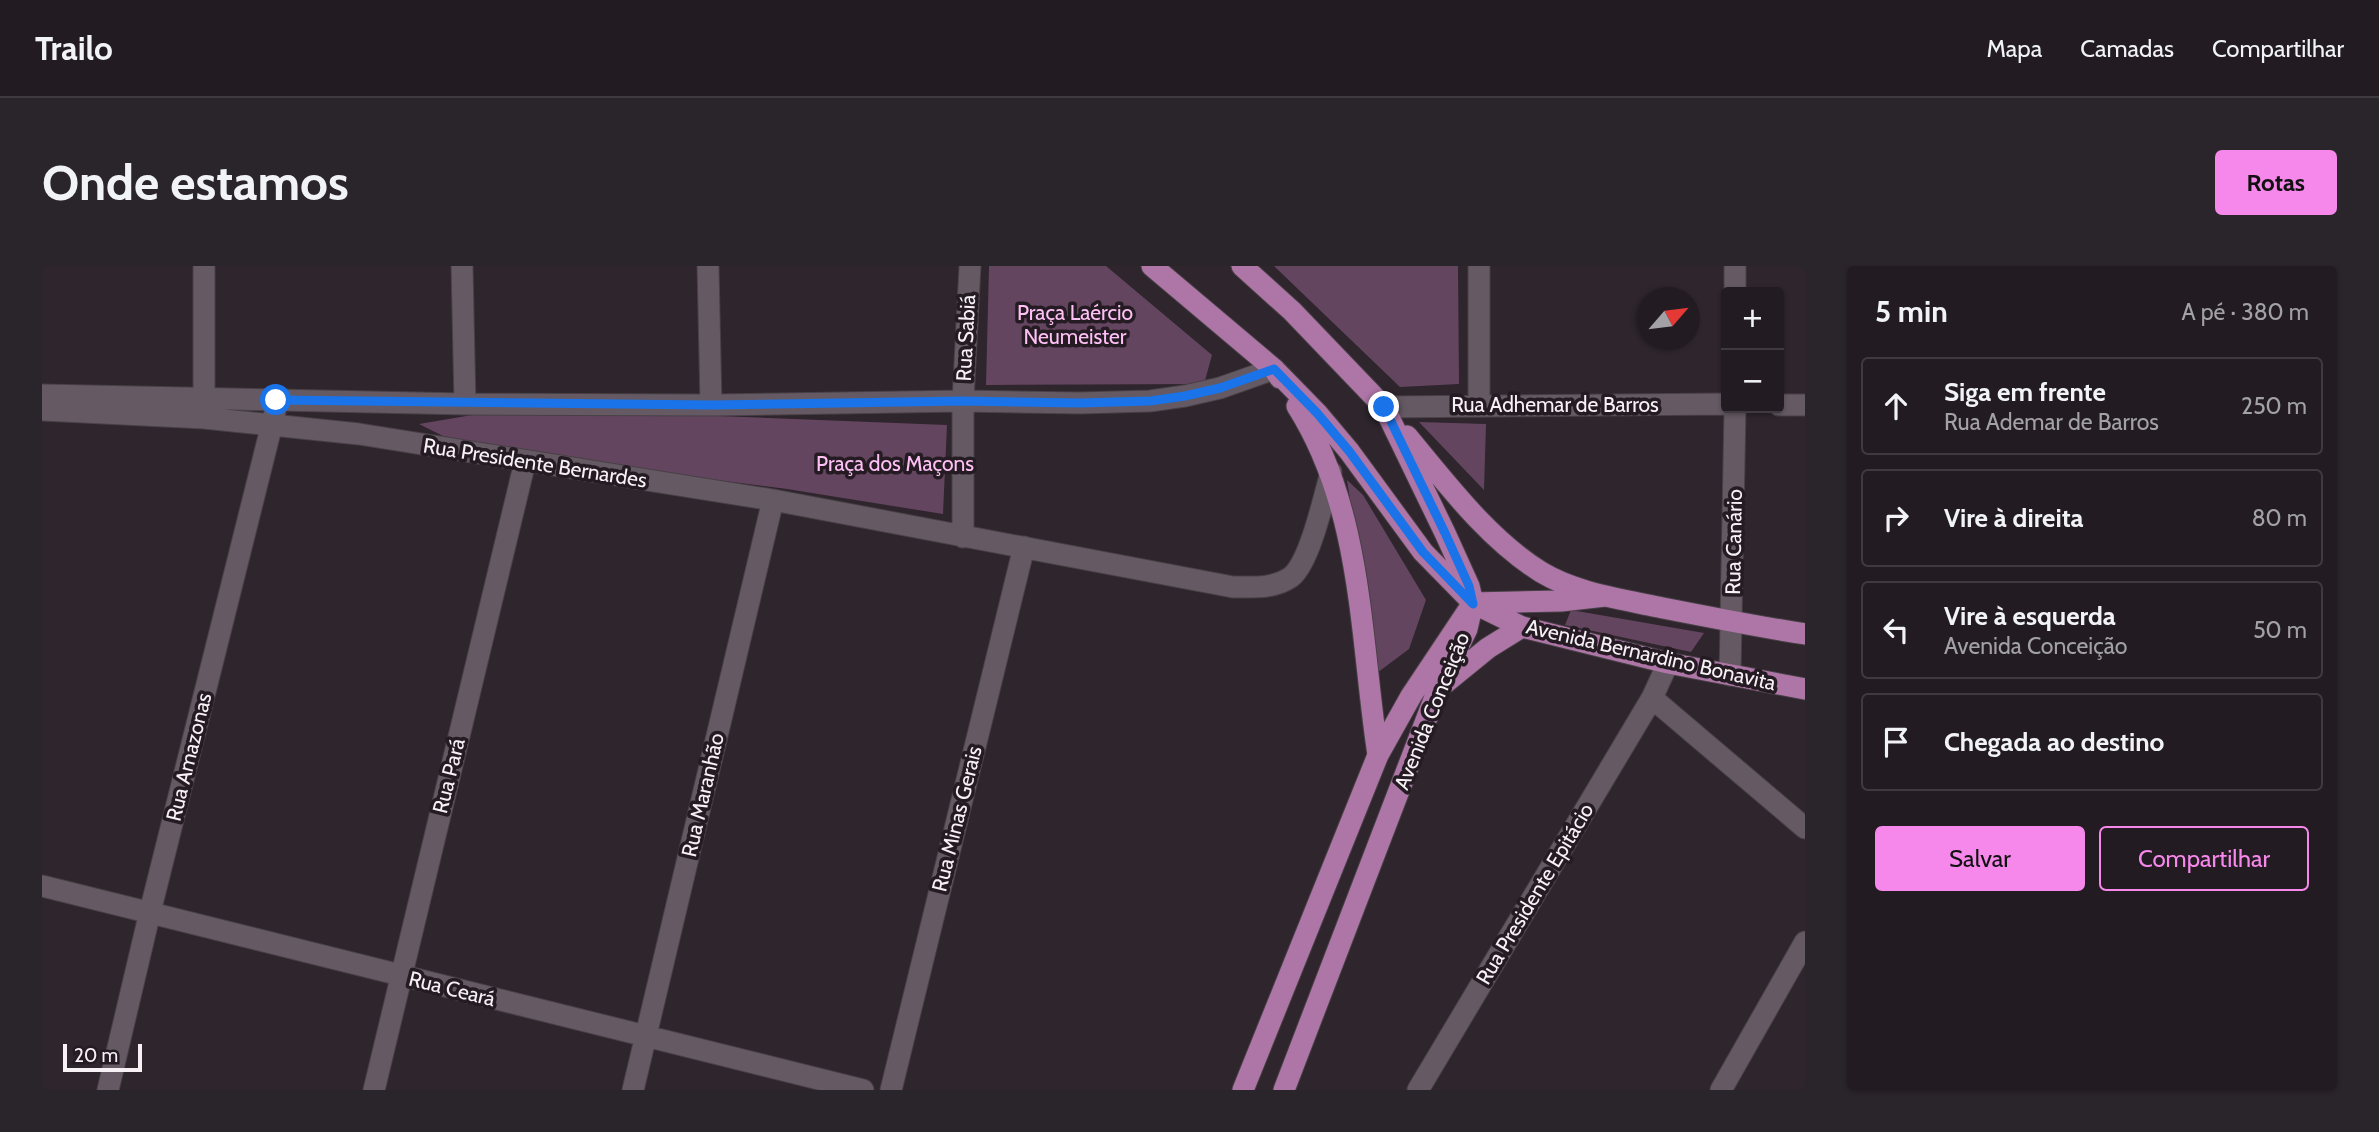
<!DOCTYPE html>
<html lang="pt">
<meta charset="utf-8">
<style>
body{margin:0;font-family:Cabin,sans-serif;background:#2a252a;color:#f1f3f6}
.controls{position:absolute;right:21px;top:21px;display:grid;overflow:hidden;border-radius:7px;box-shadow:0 2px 5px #0004}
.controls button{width:63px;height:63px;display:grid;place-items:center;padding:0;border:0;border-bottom:2px solid #3f3a40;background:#221c22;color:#f1f3f6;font:35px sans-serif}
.compass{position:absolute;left:1595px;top:21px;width:63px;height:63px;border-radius:50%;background:#221c22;box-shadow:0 2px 5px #0004;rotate:62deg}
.scale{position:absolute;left:21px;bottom:18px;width:79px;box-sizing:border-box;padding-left:7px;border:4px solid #f7f1f6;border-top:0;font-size:19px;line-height:24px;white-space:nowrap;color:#f7f1f6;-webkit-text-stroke:5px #241b23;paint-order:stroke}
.stop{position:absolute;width:21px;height:21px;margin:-16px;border:5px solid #1a73e8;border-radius:50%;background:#fff}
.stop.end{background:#1a73e8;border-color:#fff;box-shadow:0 2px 7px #0008}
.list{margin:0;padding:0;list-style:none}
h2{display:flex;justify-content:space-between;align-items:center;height:91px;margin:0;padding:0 28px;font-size:30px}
h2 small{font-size:23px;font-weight:400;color:#a2a1a5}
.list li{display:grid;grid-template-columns:46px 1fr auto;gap:21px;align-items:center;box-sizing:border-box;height:98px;margin:0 14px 14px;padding:0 14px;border:2px solid #3f3a40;border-radius:7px}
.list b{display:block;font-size:26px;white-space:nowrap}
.list p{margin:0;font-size:23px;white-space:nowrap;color:#a2a1a5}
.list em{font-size:23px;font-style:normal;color:#a2a1a5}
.actions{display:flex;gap:14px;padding:21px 28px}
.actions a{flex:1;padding:16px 0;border:2px solid #f788eb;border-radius:7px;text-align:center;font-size:24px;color:#f788eb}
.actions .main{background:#f788eb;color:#111}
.icon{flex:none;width:38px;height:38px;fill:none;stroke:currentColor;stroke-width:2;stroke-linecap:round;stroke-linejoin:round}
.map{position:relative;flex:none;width:1763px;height:824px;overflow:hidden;border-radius:7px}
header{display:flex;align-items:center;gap:42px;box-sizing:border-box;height:98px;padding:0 35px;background:#221c22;border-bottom:2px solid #3f3a40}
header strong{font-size:33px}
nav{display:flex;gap:38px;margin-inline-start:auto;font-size:24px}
.intro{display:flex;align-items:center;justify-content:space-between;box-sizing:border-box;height:168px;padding:0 42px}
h1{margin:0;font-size:49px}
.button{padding:18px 32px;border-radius:7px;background:#f788eb;color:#111;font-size:24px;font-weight:700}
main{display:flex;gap:42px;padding:0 42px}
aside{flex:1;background:#221c22;border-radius:7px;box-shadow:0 2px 5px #0004}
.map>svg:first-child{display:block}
.green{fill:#64455f}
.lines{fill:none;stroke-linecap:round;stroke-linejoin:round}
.street-casing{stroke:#484046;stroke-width:23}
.primary-casing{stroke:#484046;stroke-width:23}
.street{stroke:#655a63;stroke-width:21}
.primary{stroke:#ae76a7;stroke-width:21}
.route{stroke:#1a73e8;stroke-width:9}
.labels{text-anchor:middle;stroke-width:7;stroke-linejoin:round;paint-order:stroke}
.park-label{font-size:21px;fill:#fec0f5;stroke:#241b23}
.street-label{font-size:21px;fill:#f7f1f6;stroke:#241b23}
</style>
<header>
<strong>Trailo</strong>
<nav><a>Mapa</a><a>Camadas</a><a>Compartilhar</a></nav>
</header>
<div class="intro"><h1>Onde estamos</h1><a class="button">Rotas</a></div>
<main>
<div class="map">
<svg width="1763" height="824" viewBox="0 0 1763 824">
<rect width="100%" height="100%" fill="#2e252d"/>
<path class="green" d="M947,0H1064L1170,89L1162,118L944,119Z
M1232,0H1416L1417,118L1358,121Z
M442,147L676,150L905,159L901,248L745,223L508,193L401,170L377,158Z
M1377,156L1444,158L1442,224Z
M1305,214L1321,229L1384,334L1367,383L1335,407Z
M1529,344L1662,367L1649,386L1523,359Z"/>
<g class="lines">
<defs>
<path id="street" d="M162,0V145
M420,0L423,138
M666,0L669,139
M1437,0V140
M1693,0V26
M0,129L423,138L669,139L921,135L1038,137L1108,135L1143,130L1178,122L1232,103
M1737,139H1763
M1342,141L1684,138
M0,144L162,152L317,168L731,234L1191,321C1211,321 1232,323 1249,311C1268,296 1282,231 1289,206
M921,271V135L928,0
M1626,397L1610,432L1763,562
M1688,409L1693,142
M0,620L821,824
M66,824L108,646L233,146
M332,824L483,196
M591,824L731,234
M849,824L982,281
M1376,824L1610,432
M1679,824L1763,676"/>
<path id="primary" d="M1110,0L1232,103L1238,112
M1200,0L1250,45L1342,141L1403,267L1427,320L1431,337L1425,363L1396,423L1242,824
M1232,103L1275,147L1307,185L1381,286L1431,337L1480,361L1626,397L1763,423
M1255,140C1321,244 1318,371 1336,489
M1365,170C1405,218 1446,273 1499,306C1532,326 1574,332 1611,340C1662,350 1712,360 1763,368
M1403,417L1446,382L1480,361
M1201,824L1336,489L1369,430L1431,337L1519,335L1563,330"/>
</defs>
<use href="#street" class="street-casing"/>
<use href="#primary" class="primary-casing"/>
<use href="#street" class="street"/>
<use href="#primary" class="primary"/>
</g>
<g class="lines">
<path class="route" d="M234,134L669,139L921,135L1038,137L1108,135L1143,130L1178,122L1232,103L1275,147L1307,185L1381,286L1431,338L1427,320L1403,267L1342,141"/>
</g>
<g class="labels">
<g class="park-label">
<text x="1033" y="54">Praça Laércio<tspan x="1033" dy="24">Neumeister</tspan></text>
<text x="853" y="205">Praça dos Maçons</text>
</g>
<g class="street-label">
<text transform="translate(924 72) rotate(-87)" y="7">Rua Sabiá</text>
<text x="1513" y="146">Rua Adhemar de Barros</text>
<text transform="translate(493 197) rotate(9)" y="7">Rua Presidente Bernardes</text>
<text transform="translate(1692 276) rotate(-89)" y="7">Rua Canário</text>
<text transform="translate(1609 389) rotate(13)" y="7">Avenida Bernardino Bonavita</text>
<text transform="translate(1390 445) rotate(-68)" y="7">Avenida Conceição</text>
<text transform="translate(147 491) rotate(-76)" y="7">Rua Amazonas</text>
<text transform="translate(407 510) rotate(-76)" y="7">Rua Pará</text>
<text transform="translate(661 529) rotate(-77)" y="7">Rua Maranhão</text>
<text transform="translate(915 553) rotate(-76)" y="7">Rua Minas Gerais</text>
<text transform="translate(1493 628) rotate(-59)" y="7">Rua Presidente Epitácio</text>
<text transform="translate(410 723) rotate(14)" y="7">Rua Ceará</text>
</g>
</g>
</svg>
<div class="controls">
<button>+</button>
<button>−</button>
</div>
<svg class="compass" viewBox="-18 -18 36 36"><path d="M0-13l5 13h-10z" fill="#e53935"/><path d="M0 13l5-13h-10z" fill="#a2a1a5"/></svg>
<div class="scale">20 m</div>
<div class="stop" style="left:234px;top:134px"></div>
<div class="stop end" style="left:1342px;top:141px"></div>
</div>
<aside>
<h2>5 min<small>A pé · 380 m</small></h2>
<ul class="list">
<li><svg class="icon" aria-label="ahead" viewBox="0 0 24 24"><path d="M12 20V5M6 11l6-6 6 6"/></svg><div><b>Siga em frente</b><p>Rua Ademar de Barros</p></div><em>250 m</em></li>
<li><svg class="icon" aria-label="right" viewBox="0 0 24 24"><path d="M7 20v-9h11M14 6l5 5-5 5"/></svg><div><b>Vire à direita</b></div><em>80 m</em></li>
<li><svg class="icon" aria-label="left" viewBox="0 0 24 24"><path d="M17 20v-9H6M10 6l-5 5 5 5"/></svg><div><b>Vire à esquerda</b><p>Avenida Conceição</p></div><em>50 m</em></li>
<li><svg class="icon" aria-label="arrive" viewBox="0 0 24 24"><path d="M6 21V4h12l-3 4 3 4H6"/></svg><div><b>Chegada ao destino</b></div></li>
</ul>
<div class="actions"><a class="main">Salvar</a><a>Compartilhar</a></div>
</aside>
</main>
